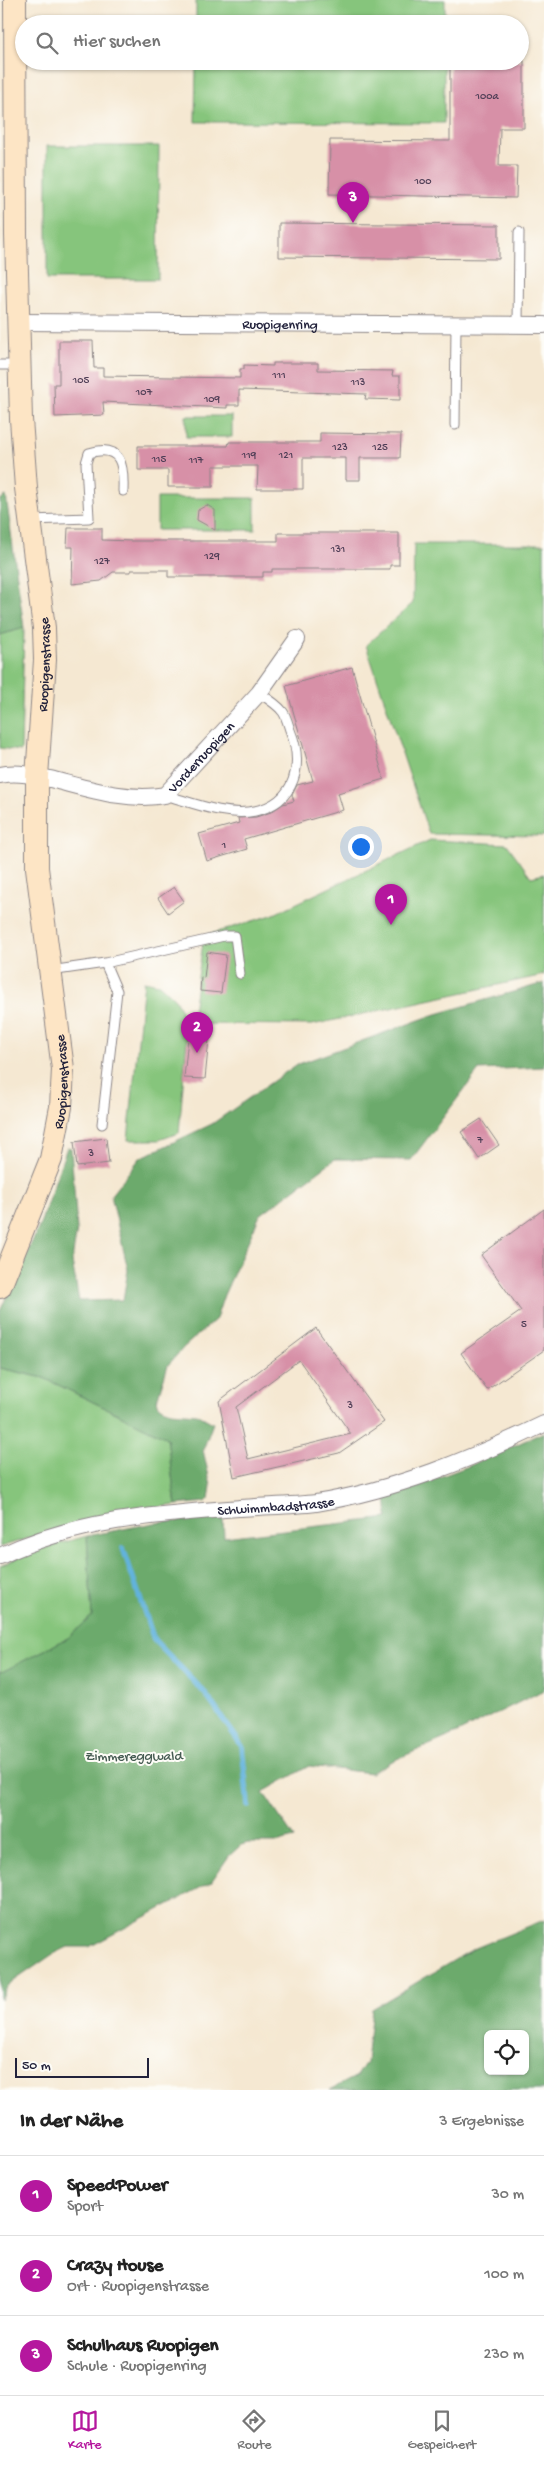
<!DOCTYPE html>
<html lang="de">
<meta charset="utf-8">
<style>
body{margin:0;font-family:"Gochi Hand",sans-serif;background:#f2f2f2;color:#222}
.controls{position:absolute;right:15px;bottom:15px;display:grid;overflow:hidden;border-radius:8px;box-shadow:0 1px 4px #0004}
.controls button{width:45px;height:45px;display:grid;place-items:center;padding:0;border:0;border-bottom:1px solid #e0e0e0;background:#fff;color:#222;font:25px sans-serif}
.scale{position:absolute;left:15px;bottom:12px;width:134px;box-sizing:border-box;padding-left:5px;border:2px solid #22223b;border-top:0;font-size:14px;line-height:18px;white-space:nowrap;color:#22223b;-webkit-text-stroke:4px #fdfcf7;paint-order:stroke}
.you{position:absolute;left:360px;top:846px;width:18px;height:18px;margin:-12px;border:4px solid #fff;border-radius:50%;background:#1a73e8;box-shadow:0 0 0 8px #1a73e833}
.badge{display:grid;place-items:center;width:32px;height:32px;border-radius:50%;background:#b5179e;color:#fff;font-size:16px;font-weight:700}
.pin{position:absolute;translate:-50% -41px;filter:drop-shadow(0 1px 2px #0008)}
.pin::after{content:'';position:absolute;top:26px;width:18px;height:15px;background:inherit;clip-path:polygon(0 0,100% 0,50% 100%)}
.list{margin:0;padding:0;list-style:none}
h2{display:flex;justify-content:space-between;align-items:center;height:65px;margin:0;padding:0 20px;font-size:21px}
h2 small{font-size:16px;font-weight:400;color:#767676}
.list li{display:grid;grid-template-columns:32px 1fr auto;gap:15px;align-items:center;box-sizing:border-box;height:80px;padding:0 20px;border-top:1px solid #e0e0e0}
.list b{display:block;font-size:19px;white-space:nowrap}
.list p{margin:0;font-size:16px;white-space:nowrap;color:#767676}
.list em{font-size:16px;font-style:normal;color:#767676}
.icon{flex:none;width:28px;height:28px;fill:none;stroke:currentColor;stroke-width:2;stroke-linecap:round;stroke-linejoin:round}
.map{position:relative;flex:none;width:544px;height:2090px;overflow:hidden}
.search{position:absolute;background:#fff;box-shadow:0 1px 4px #0004;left:15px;right:15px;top:15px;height:55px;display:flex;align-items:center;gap:12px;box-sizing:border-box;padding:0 18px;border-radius:28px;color:#767676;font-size:19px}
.sheet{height:305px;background:#fff}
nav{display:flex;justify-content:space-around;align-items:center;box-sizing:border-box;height:70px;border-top:1px solid #e0e0e0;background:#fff;font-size:14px;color:#767676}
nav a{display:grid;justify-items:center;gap:2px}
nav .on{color:#b5179e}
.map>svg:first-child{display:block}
.green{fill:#86c57c;stroke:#54745c}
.forest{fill:#6caa6c;stroke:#476654;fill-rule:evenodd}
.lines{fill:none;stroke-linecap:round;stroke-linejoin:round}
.stream{stroke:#62b3dd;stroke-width:5.5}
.building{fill:#d790a7;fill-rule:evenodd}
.lane-casing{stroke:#8c8586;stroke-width:11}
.street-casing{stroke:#8c8586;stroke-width:18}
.secondary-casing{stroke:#8c8586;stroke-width:24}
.lane{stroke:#fff;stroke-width:9}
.street{stroke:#fff;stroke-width:16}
.secondary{stroke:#fde5c5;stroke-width:22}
.labels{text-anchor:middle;stroke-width:4;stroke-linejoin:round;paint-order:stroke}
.number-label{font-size:11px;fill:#4f3e56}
.street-label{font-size:14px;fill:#22223b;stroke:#fdfcf7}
.park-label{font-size:14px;fill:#455b52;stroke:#fdfcf7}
</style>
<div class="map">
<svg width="544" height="2090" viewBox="0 0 544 2090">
<rect width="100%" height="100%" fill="#fdfcf7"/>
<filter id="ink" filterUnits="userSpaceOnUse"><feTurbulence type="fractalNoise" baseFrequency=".02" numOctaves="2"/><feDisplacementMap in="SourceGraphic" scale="10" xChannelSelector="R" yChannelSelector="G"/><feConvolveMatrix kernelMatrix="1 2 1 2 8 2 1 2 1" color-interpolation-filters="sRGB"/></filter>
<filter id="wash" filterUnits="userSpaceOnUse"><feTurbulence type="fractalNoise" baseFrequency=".0096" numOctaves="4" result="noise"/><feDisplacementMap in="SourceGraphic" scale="20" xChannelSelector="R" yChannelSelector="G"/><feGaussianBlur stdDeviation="1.12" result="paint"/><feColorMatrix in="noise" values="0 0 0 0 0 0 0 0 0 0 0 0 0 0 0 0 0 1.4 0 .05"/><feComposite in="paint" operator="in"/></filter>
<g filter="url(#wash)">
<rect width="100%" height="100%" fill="#f5e8d2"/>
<path class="green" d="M196,0H445V24H196Z
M196,61H444V123L195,122Z
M47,146H159L158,279H47Z
M186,416H232V437H186Z
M157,498H255V530H157Z
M414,544H544V836L429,834L366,645L413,603Z
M24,628L21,751L0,748V635Z
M430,840L507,844L531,877L544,874V975L312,1025L191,1024L204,936L272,915Z
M144,981L159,984L175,999L188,1025L179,1133L159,1140H128Z
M0,1368L44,1378L167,1438L176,1505L109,1514L0,1547Z
M87,1536L92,1616L68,1638L0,1673V1566L36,1550Z"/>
<path class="forest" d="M6,496L24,628L0,635V500Z
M544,983V1067L479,1070L411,1160L335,1159L260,1215L224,1295L216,1319L184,1347L168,1365L157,1400L159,1406L171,1412L197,1414L213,1423L203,1450L211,1486L209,1499L206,1502L176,1505L167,1438L44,1378L0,1368V1311L39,1227L67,1147L71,1148L77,1229L72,1261L79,1301L123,1300L128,1270L111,1195L140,1158L212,1124L296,1065L433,1015Z
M544,1432V1690L457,1733L390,1762L371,1773L309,1766L263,1792L294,1838L276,1843H248L241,1845L229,1856L211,1882L89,1947H68L53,1954L14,1981L5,1989L0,2000V1673L68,1638L92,1616L87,1536L154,1523L223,1518L224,1537L388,1518L386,1497L469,1466Z
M544,1920V2090H330L357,2076L366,2062L372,2009L473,1949ZM488,2034H525V2071H488Z"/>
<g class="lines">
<path class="stream" d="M123,1548L154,1640L204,1692L242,1746L248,1805"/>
</g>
<g id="blocks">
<path class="building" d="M450,61H524V128H500L499,166H517L516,198L329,194L330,140L450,141Z
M279,223L499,225V259L279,257Z
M59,341H93L94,368H103V376L240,378V369H244V365L273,366V363H318V370L393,371L392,376H400V400L365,399L366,394L239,390V405H227V408L103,402L104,415L55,417L54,384H59Z
M320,433L401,434L400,458H360V480H346V458H303V489H257L258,466H213V487H168V470H138V446H228L229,442H320Z
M207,505L215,510V530L197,520L198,510Z
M68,528H102V540L131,541H278V533H399V565H390V569H272V572H263V577H168V570H131V572H113L101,581L72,584L73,547H67Z
M352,667L384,779L338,793L343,810L244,839L247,849L207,861L199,834L239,823L238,818L256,817L271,812L283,804L294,801L292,795L297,785L313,781L286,686Z
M174,887L184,901L168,913L158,898Z
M207,952L226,955L221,993L200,991L201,977L204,978Z
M189,1027L210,1029L205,1079L184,1078Z
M481,1119L499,1145L479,1159L461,1132Z
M106,1138L109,1163L77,1167L74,1142Z
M544,1209V1350L487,1390L461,1353L521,1311L481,1255Z
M316,1328L384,1422L339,1453L234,1477L219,1401ZM299,1360L351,1434L248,1459L236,1407Z"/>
</g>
</g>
<g filter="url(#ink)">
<use href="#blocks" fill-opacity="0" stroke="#8c8586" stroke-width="1"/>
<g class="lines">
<defs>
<path id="lane" d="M518,325L519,232
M0,365H19
M455,425L456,324
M30,520L89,518L86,463L89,453C122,443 124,466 123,491
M165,795C193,803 226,817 255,811C296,802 304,764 290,730C288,724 286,716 283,712C277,704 267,698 259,693
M105,963L224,936H235L240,974
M50,971L105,963L117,991L102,1124"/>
<g id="street">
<path id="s1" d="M18,322L544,325"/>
<path id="s2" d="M0,775C17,771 37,776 54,780C89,789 129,802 165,795L259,693L297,639"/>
<path id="s3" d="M0,1556C75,1520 159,1514 240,1508C265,1506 291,1506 316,1503C396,1490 471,1459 544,1424"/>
</g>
<g id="secondary">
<path id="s4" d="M0,1287L51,1159L61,1107L63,1069L37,868V777L45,660L44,628L26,488L21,419L16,235L15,0"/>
</g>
</defs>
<use href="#lane" class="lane-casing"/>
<use href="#street" class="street-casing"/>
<use href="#secondary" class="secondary-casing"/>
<use href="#lane" class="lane"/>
<use href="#street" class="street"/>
<use href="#secondary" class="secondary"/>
</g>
</g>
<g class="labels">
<g class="number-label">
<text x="487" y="99">100a</text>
<text x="423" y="184">100</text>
<text x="279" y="378">111</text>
<text x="81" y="383">105</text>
<text x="358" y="385">113</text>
<text x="144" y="395">107</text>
<text x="212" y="402">109</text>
<text x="340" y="450">123</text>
<text x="380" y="450">125</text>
<text x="249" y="458">119</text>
<text x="286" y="458">121</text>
<text x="159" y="462">115</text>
<text x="196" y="463">117</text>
<text x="338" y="552">131</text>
<text x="212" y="559">129</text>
<text x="102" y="564">127</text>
<text x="224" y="848">1</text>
<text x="480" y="1143">7</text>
<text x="91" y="1156">3</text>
<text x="524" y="1327">5</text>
<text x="350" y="1408">3</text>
</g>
<g class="street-label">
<text dy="5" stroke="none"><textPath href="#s1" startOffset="262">Ruopigenring</textPath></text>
<text dy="5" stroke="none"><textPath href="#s4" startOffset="635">Ruopigenstrasse</textPath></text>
<text dy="5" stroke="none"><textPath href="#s2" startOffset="220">Vorderruopigen</textPath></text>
<text dy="5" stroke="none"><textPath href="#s4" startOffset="216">Ruopigenstrasse</textPath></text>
<text dy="5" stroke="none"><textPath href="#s3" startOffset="282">Schwimmbadstrasse</textPath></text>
</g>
<g class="park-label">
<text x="134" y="1760">Zimmereggwald</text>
</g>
</g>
</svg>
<div class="controls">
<button><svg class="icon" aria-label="locate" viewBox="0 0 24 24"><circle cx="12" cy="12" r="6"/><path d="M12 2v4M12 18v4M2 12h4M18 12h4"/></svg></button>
</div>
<div class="scale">50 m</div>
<div class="you"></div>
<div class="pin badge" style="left:391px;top:925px">1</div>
<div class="pin badge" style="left:197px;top:1053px">2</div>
<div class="pin badge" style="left:353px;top:223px">3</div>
<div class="search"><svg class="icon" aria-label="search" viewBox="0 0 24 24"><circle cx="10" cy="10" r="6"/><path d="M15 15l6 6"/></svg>Hier suchen</div>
</div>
<section class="sheet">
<h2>In der Nähe<small>3 Ergebnisse</small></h2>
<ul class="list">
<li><span class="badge">1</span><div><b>SpeedPower</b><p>Sport</p></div><em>30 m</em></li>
<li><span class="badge">2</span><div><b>Crazy House</b><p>Ort · Ruopigenstrasse</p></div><em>100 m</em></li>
<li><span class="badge">3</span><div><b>Schulhaus Ruopigen</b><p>Schule · Ruopigenring</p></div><em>230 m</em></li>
</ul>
</section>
<nav>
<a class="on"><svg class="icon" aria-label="map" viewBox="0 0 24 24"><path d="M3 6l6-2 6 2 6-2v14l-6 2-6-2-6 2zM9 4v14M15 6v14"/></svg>Karte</a>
<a><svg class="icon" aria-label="directions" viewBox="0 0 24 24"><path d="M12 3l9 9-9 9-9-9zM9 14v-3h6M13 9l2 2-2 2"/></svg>Route</a>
<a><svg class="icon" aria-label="saved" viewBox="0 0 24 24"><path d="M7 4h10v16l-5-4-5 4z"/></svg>Gespeichert</a>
</nav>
